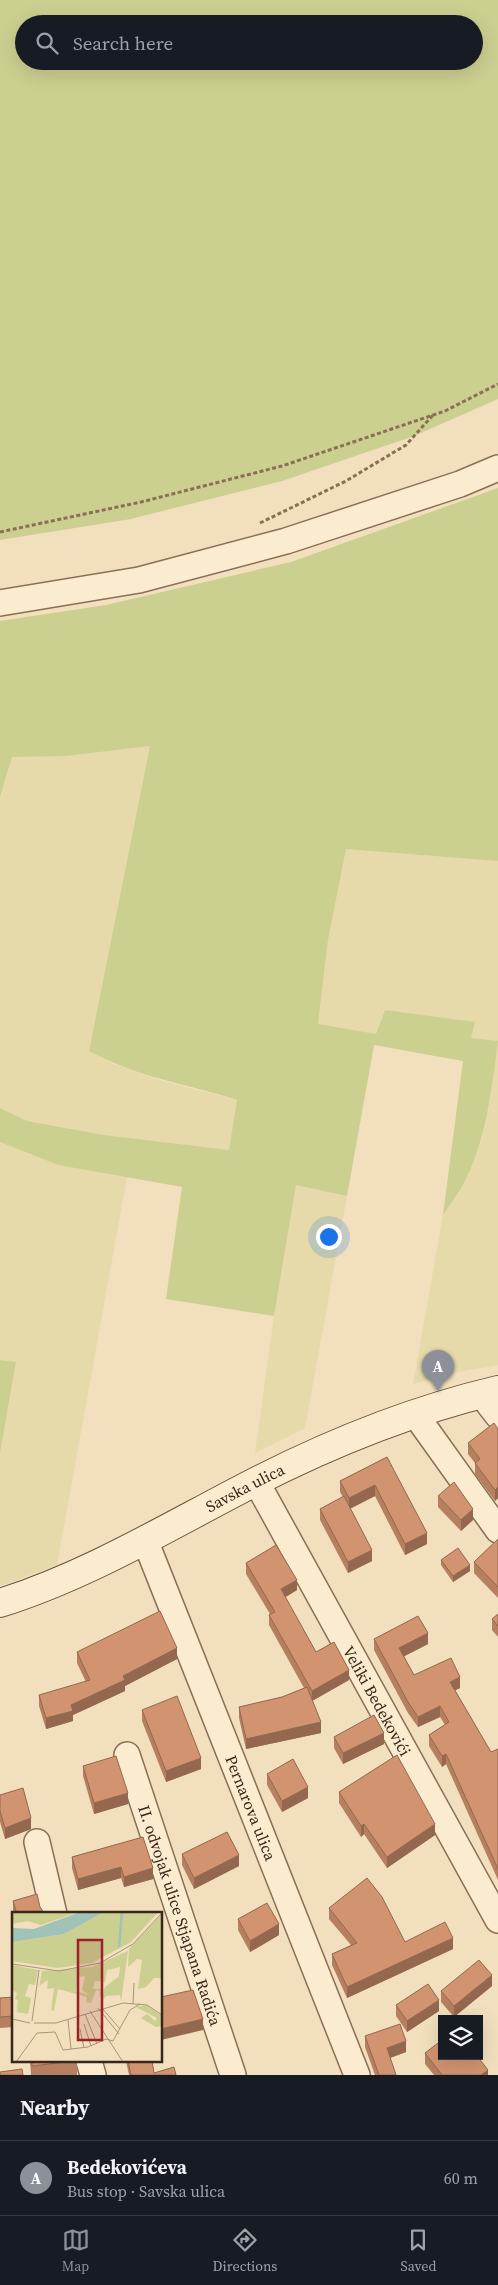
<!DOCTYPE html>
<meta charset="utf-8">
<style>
body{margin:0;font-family:"Source Serif 4",serif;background:#20242c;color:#f1f3f6}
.controls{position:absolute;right:15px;bottom:15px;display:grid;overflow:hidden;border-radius:0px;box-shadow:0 5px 20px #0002}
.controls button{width:45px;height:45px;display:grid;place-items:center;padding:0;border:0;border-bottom:1px solid #363941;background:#171b24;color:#f1f3f6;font:25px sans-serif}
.you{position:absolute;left:328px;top:1236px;width:18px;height:18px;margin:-12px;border:4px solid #fff;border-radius:50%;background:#1a73e8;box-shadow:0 0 0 8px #1a73e833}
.badge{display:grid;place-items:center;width:32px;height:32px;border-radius:50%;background:#8c9099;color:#fff;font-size:16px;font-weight:700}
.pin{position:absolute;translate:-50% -41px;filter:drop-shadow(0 1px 2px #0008)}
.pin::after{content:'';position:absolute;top:26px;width:18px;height:15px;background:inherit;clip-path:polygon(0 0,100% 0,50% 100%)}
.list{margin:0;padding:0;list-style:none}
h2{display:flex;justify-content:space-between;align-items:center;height:65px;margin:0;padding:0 20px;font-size:21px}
h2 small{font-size:16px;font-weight:400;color:#9ea1a6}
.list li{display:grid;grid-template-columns:32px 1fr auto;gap:15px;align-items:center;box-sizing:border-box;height:75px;padding:0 20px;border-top:1px solid #363941}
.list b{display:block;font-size:19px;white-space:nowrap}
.list p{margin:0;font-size:16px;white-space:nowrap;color:#9ea1a6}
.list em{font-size:16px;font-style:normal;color:#9ea1a6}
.icon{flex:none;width:28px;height:28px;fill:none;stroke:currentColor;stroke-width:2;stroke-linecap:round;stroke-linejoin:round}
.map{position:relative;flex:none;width:498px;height:2075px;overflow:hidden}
.search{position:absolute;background:#171b24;box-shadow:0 5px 20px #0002;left:15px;right:15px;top:15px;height:55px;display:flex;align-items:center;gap:12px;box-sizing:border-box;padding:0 18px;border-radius:28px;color:#9ea1a6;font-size:19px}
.sheet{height:140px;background:#171b24}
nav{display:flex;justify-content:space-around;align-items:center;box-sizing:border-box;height:70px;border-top:1px solid #363941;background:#171b24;font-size:14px;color:#9ea1a6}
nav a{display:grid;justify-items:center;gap:2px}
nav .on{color:#8c9099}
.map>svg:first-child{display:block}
.farmland{fill:#e7daaa}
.green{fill:#cbcf90;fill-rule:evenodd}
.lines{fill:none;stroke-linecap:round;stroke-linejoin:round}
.street-casing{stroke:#8a6f55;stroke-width:28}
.secondary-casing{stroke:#6b5038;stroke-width:30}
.path{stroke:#8a6f55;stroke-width:3;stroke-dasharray:4 2.5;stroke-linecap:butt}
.street{stroke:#fbecd0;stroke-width:25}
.secondary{stroke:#fbecd0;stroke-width:28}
.wall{fill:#b57f60}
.shaded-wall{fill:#93684e}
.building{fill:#d29470;stroke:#93684e}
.labels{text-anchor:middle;stroke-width:4;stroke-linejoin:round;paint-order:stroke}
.street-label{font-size:16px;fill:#38271b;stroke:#f8e9cd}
.inset-river{fill:none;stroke:#a1c2b6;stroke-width:2.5}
.inset-road{fill:none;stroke:#a7957c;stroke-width:1}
.view{fill:#9d2127;fill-opacity:0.15;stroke:#9d2127;stroke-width:2.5}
.inset-edge{fill:none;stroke:#38271b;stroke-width:2.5}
</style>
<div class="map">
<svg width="498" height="2075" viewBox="0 0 498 2075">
<rect width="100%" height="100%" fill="#f1dfbd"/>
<path class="farmland" d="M150,746L89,1051L113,1064L159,1080L238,1100L229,1150L104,1135L27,1121L0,1108V797L12,757L66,756Z
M346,848L498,861V1365L447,1374L413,1384L443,1215L466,1179L482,1138L491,1096L497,1041L471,1038L474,1023L384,1011L376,1034L318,1025L328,940Z
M0,1142L58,1165L127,1177L57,1565L0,1586V1453L16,1362L0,1360Z
M296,1184L347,1196L305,1428L255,1453L274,1316Z"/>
<path class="green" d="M0,0H498V399L414,436L282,481L131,519L0,540ZM24,24H474V61H24Z
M498,488V861L346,849L328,940L318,1024L376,1034L385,1010L475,1022L471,1038L498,1041C492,1087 487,1136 466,1179C460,1191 451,1203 443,1215L463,1061L374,1045L347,1196L296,1185L274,1316L166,1299L182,1187L58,1165L0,1142V1108L27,1121L104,1135L229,1150L237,1100C185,1083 139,1078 89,1051L150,746L66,756L12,757L0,797V621L106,605L291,562Z
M0,1360L16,1362L0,1453Z"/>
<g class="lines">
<defs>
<g id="street">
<path d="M0,603L139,580L286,541L460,484L498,468"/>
<path d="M481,1394L498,1416"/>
<path d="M415,1414L498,1530"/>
<path id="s1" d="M256,1481L498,1920"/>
<path id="s2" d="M145,1540L357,2075"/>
<path id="s3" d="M127,1755L233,2075"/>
<path d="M37,1842L54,1914"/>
<path d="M89,2061L93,2075"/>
</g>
<g id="secondary">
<path id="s4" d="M0,1603C89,1575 171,1525 253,1483C331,1443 413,1410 498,1390"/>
</g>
</defs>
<use href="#street" class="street-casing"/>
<use href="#secondary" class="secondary-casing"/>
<path class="path" d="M260,523L346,481L406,445L433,415
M0,532L141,502L282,466L445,411L498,384"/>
<use href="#street" class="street"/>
<use href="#secondary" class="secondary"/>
</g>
<path class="wall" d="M498,1429V1498L495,1501L475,1474V1463L468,1454V1443Z
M387,1457L427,1544L405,1555L375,1496L350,1509L372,1561L348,1573L320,1520V1509L343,1497L340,1492V1481Z
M438,1496L473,1520L461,1531L438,1507Z
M498,1539V1598L474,1573V1562Z
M441,1560L470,1571L453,1582L441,1565Z
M246,1563L297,1590L285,1597L316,1652L349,1680L312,1701L321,1733L246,1749L239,1718V1707L282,1697L304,1688L269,1625V1615L270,1614L246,1574Z
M498,1614V1637L492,1630V1619Z
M374,1639L428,1644L404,1656L414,1675L460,1688L455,1690L491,1752L498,1749V1880L446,1764L442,1767L429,1746V1735L445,1725L440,1717L418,1727L408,1713L374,1650Z
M77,1652L177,1659L125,1686V1691L73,1715V1721L46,1729L39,1706V1695L86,1682L77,1663Z
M142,1710L201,1769L166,1782L142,1721Z
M334,1737L384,1744L343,1764L334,1748Z
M83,1766L128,1804L94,1814L83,1776Z
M267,1774L308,1798L282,1812L267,1785Z
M339,1792L435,1835L387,1868L364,1834L361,1837L339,1803Z
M0,1795L31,1829L5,1839L0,1822Z
M143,1837L153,1879L124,1887L121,1878L78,1890L72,1868V1857Z
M182,1854L239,1866L194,1889L182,1865Z
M13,1901L40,1907L45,1914H14V1915L13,1912Z
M329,1908L405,1942L453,1949L347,1998L332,1965V1954L351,1945L329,1919Z
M238,1919L279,1935L250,1952L238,1930Z
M492,1986L454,2017L441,2002V1991Z
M14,1997V2027L0,2028V1998Z
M396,2005L439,2011L407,2032L396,2016Z
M365,2036L406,2052L390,2058L396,2075H375L365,2047Z
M425,2053L488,2075H434L425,2064Z
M30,2061H77V2075H31Z
M126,2061H152L154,2073L176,2075H129Z"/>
<path class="shaded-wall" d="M375,1485V1496L349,1509V1498Z
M498,1487V1498L495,1501V1490Z
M473,1509V1520L461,1531V1520Z
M427,1533V1544L405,1555V1544Z
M372,1550V1561L348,1573V1562Z
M470,1565V1571L453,1582V1576Z
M297,1580V1590L281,1600V1589Z
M428,1633V1644L399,1659V1648Z
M177,1648V1659L125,1686V1691L73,1715V1721L46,1729V1718L123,1676Z
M349,1670V1680L312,1701V1691Z
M460,1677V1688L450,1693V1682Z
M440,1706V1717L418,1727V1717Z
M321,1722V1733L246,1749V1739Z
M384,1733V1744L343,1764V1753Z
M446,1754V1764L442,1767V1756Z
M201,1758V1769L166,1782V1771Z
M308,1787V1798L282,1812V1801Z
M128,1793V1804L94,1814V1803Z
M31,1818V1829L5,1839V1828Z
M364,1824V1834L361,1837V1826Z
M435,1824V1835L387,1868V1857Z
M239,1855V1866L194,1889V1878Z
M121,1867V1878L78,1890V1879Z
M153,1868V1879L124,1887V1877Z
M279,1924V1935L250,1952V1941Z
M453,1938V1949L347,1998V1987Z
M492,1975V1986L454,2017V2006Z
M439,2000V2011L407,2032V2021Z
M203,2019V2030L161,2040V2029Z
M406,2041V2052L387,2059V2048Z
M488,2070V2075H481Z"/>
<path class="building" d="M494,1423L498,1429V1487L495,1490L475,1463L480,1459L468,1443Z
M387,1457L427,1533L405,1544L375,1485L349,1498L340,1481Z
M454,1482L473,1509L461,1520L438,1496Z
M344,1496L372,1550L348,1562L320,1509Z
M498,1539V1587L474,1562Z
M276,1545L297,1580L281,1589L316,1652L334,1642L349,1670L312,1691L269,1615L275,1612L246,1563Z
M458,1548L470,1565L453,1576L441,1560Z
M160,1611L177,1648L123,1676L125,1680L71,1705L73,1711L46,1718L39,1695L90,1680L77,1652Z
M498,1614V1626L492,1619Z
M418,1616L428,1633L399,1648L414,1675L451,1658L460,1677L450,1682L491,1752L498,1749V1869L446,1754L442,1756L429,1735L449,1722L440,1706L418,1717L408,1702L374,1639Z
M307,1687L321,1722L246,1739L239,1707L282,1697Z
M177,1696L201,1758L166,1771L142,1710Z
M374,1715L384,1733L343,1753L334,1737Z
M397,1755L435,1824L387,1857L364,1824L361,1826L339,1792Z
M116,1756L128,1793L94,1803L83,1766Z
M293,1759L308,1787L282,1801L267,1774Z
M23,1788L31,1818L5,1828L0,1811V1795Z
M227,1832L239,1855L194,1878L182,1854Z
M143,1837L153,1868L124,1877L121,1867L78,1879L72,1857Z
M367,1878L382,1897L405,1942L445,1922L453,1938L347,1987L332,1954L357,1943L329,1908Z
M37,1894L40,1907L45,1914H17L13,1901Z
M267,1903L279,1924L250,1941L238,1919Z
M479,1960L492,1975L454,2006L441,1991Z
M428,1984L439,2000L407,2021L396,2005Z
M193,1990L203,2019L161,2029V1997Z
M14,1997V2016L0,2017V1998Z
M400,2024L406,2041L387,2048L396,2075H379L365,2036Z
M442,2040V2056H477L488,2070L481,2075H442L425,2053Z
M32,2061H74L32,2066Z
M128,2061H152L154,2073L174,2067L176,2075H131Z
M22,2069L23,2075H0V2072Z"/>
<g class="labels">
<g class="street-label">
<text dy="6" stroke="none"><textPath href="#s4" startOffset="271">Savska ulica</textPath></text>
<text dy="6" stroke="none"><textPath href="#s1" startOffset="251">Veliki Bedekovići</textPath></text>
<text dy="6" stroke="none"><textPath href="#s2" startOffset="288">Pernarova ulica</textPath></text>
<text dy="6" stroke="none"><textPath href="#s3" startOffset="169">II. odvojak ulice Stjapana Radića</textPath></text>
</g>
</g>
<g transform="translate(12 1912)">
<rect width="150" height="150" fill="#f1dfbd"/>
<path d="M0,0H66L29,13L16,9L0,12ZM92,0H146L119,30L80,51L46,56L0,49V30L52,22ZM150,2V66H142L134,75L126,77L130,48L125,47L116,55L117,37ZM116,39L109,90L108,83L94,84L90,89L92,76L107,64L108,55L95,58L93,70L83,69L81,77H89L90,81L87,86L88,79L84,78L79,91L74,90L75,85L46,77L42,99L39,98L42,76L35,77L36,68L27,74L25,86L30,59L80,55ZM73,64L70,78L77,83L64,79L67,65ZM0,53L26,58L23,73L17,72L13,84L8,83L19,86L16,102L5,100L7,92L4,100L6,88L3,87L5,81L0,78ZM134,93L150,104V114L144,115L129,106L135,102L143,109L145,106L124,95Z" fill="#cbcf90" fill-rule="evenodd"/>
<path d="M68,0H92L52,22L0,30V16L22,17Z" fill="#a1c2b6"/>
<path class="inset-river" d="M107,35L110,0"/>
<path class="inset-road" d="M0,52L47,59L88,51L121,32L150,1M121,92L122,71M89,95L108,117M86,96L107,122M78,99L111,150M73,102L85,132M0,107L18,111M56,108L59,137M20,109L27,58M22,111H44L111,91L135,93L150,103M72,112L79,134M68,117L72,136M25,121L43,120L51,138L76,135L94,127L101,129L118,98L128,92M4,150L25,121"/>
<path class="view" d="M66,28H90V128H66Z"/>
<rect width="150" height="150" class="inset-edge"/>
</g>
</svg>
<div class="controls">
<button><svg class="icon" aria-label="layers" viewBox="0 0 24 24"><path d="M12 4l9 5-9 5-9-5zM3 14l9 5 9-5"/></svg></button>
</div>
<div class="you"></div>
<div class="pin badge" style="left:438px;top:1391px">A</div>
<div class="search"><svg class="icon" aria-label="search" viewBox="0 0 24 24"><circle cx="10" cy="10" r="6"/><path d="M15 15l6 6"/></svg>Search here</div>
</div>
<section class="sheet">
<h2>Nearby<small></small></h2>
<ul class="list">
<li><span class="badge">A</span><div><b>Bedekovićeva</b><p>Bus stop · Savska ulica</p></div><em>60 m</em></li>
</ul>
</section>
<nav>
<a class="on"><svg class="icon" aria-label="map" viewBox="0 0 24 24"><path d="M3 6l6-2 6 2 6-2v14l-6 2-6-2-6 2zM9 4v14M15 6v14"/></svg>Map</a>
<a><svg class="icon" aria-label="directions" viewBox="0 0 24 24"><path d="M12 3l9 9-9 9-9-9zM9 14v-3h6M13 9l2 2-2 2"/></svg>Directions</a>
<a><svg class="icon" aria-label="saved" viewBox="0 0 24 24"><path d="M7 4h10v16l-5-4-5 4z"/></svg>Saved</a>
</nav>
